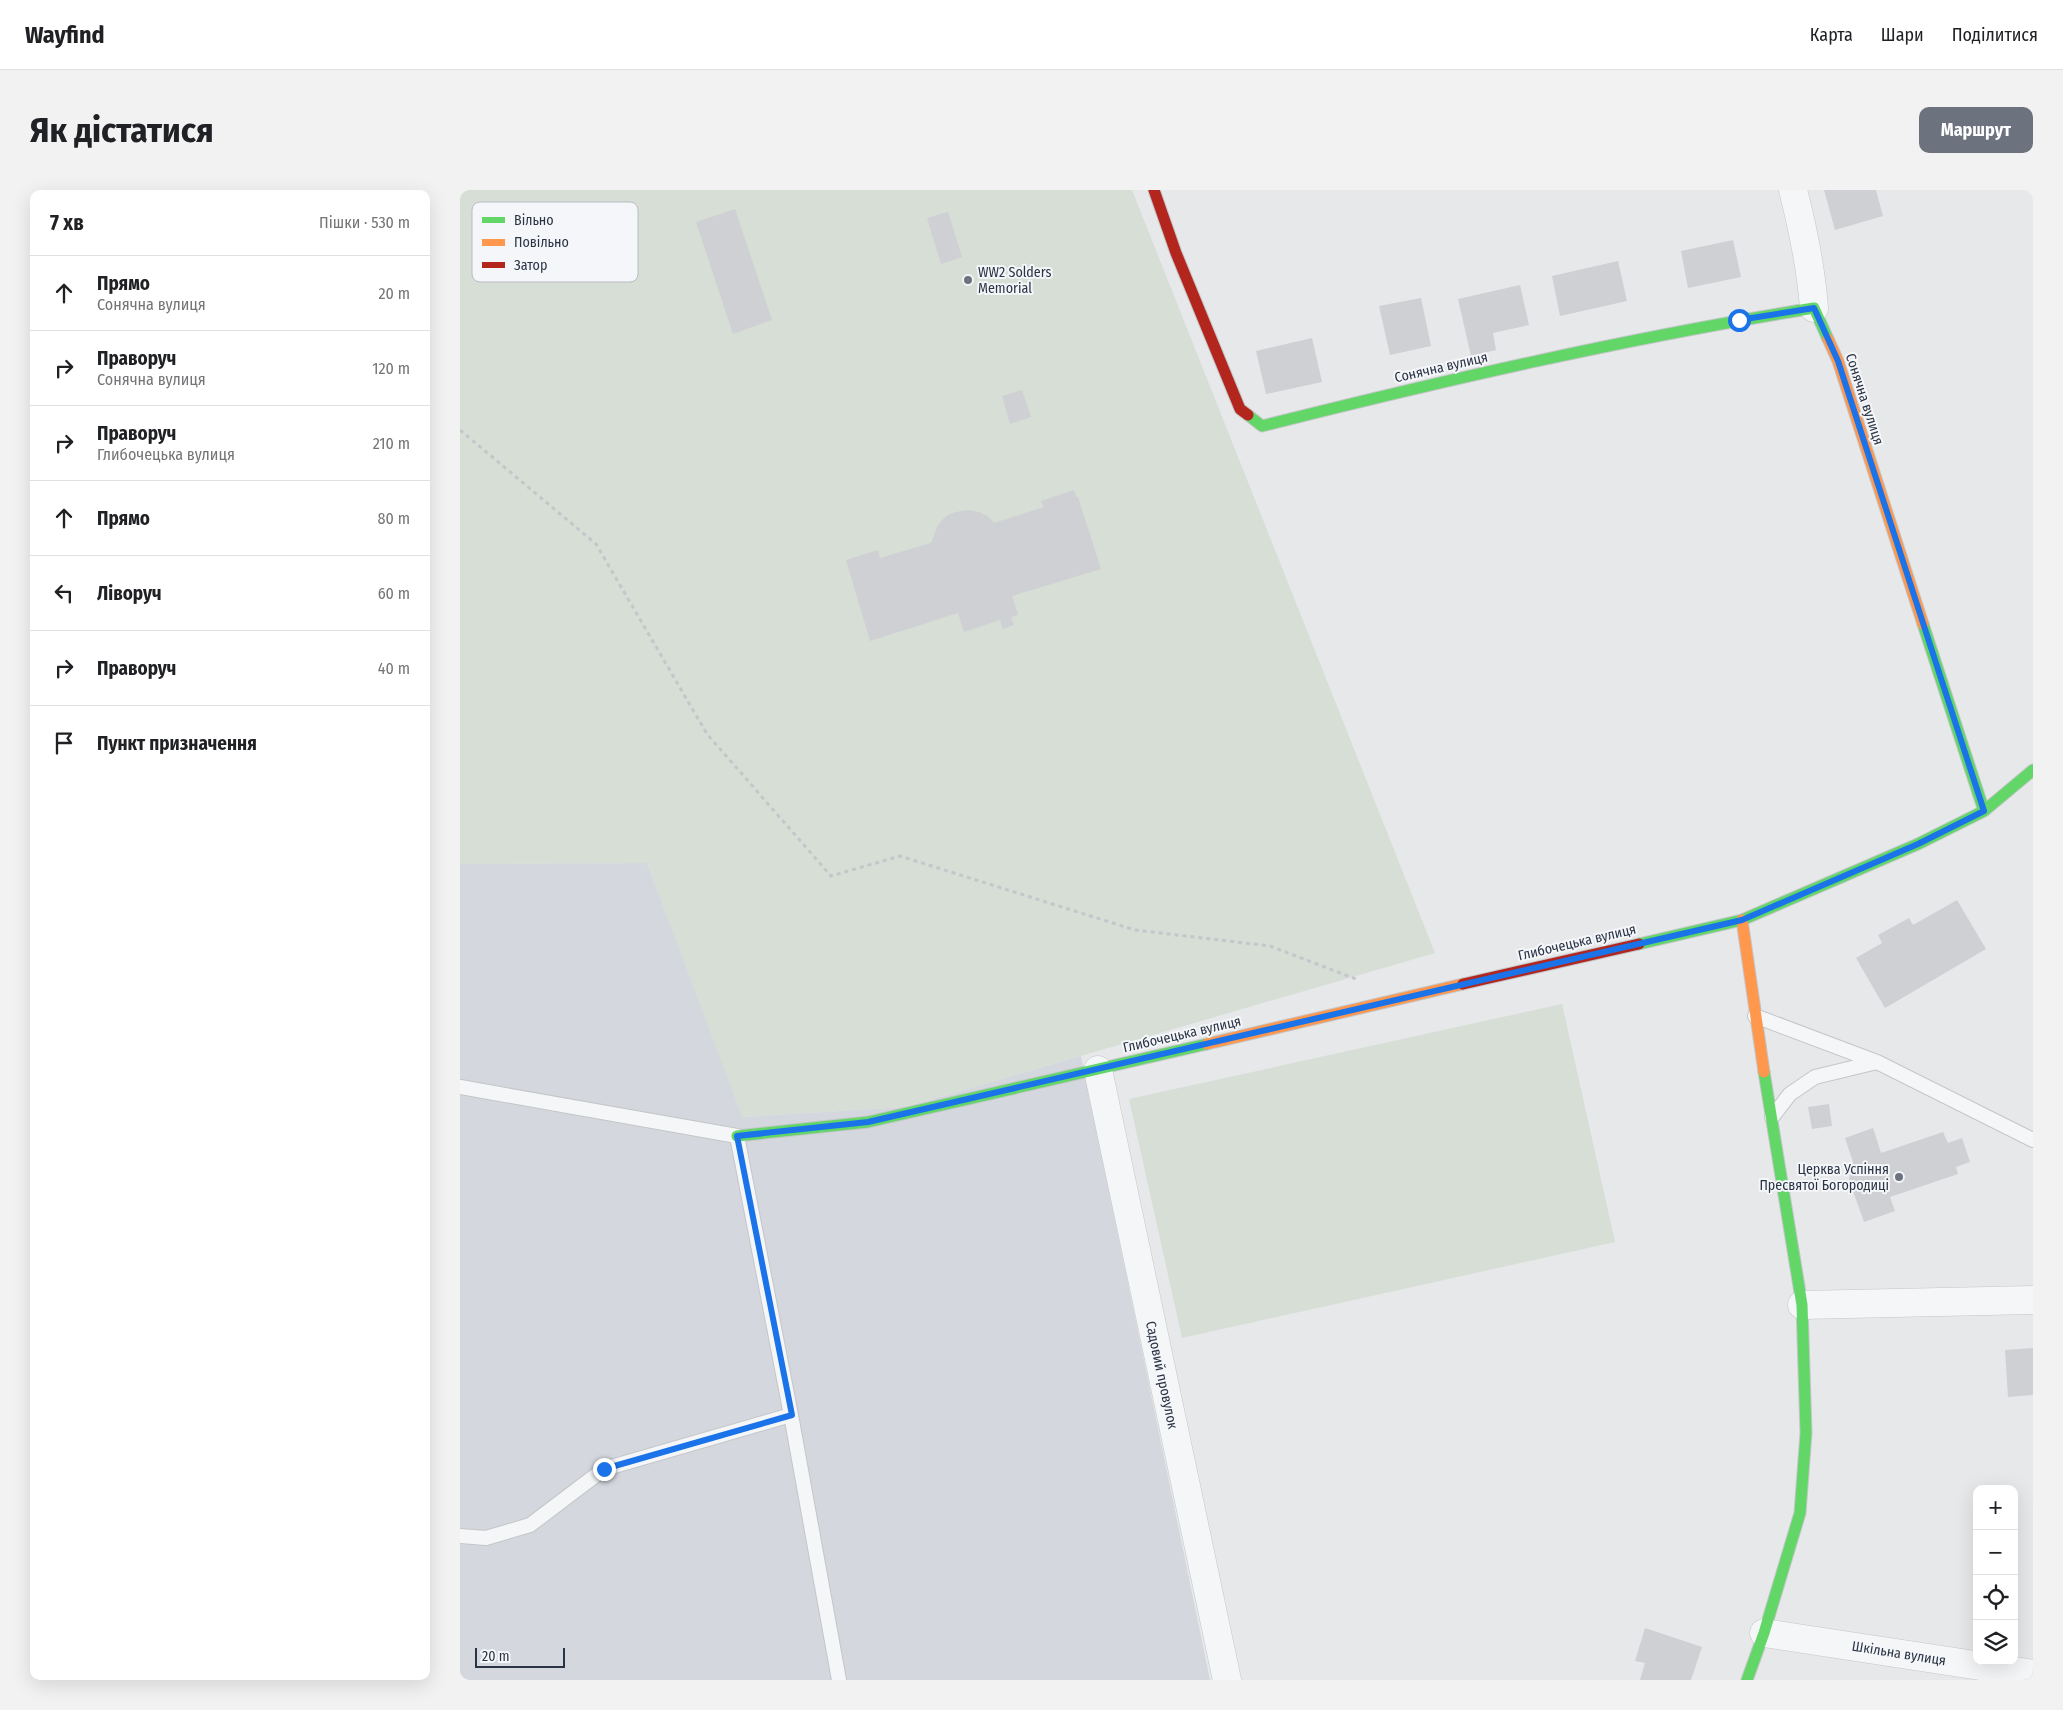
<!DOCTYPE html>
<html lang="uk">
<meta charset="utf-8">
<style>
body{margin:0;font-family:"Fira Sans Condensed",sans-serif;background:#f2f2f2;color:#202124}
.controls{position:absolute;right:15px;bottom:15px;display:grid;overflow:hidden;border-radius:10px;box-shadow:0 5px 20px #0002}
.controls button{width:45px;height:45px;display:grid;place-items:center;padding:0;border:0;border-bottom:1px solid #e0e0e0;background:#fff;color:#202124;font:25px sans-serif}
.scale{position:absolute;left:15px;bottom:12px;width:90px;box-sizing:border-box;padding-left:5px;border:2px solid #2b3445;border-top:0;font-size:14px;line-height:18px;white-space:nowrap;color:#2b3445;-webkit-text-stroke:4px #f4f6f9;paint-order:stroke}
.stop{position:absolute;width:15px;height:15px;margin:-11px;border:4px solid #1a73e8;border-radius:50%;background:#fff}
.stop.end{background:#1a73e8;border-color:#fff;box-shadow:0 1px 5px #0008}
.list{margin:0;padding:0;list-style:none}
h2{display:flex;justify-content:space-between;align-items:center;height:65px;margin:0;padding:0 20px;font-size:21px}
h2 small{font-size:16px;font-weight:400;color:#757577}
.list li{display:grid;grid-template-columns:32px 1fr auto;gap:15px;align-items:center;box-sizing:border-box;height:75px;padding:0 20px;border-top:1px solid #e0e0e0}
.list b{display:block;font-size:19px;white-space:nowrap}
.list p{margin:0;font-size:16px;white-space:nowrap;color:#757577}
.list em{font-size:16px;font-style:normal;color:#757577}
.icon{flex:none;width:28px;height:28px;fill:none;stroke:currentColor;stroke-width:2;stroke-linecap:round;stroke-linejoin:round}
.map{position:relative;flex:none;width:1573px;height:1490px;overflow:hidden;border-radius:10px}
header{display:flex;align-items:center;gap:30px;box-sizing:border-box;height:70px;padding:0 25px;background:#fff;border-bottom:1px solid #e0e0e0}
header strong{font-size:24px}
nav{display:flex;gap:28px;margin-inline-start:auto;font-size:18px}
.intro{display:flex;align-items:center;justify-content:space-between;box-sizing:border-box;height:120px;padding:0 30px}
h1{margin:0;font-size:35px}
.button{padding:12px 22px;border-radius:10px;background:#6c737f;color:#fff;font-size:18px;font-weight:700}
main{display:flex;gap:30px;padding:0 30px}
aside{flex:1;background:#fff;border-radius:10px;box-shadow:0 5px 20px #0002}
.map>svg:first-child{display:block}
.built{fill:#d4d7dd}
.green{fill:#d6ded6}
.building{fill:#ced0d3}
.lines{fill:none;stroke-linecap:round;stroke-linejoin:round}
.lane-casing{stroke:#c4c6c8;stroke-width:16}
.street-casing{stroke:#c4c6c8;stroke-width:29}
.fast-casing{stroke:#c4c6c8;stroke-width:13}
.slow-casing{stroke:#c4c6c8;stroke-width:13}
.jam-casing{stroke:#c4c6c8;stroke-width:13}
.path{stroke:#c5c6ca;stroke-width:3;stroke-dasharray:4 4;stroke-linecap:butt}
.lane{stroke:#f5f6f7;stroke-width:14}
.street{stroke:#f5f6f7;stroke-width:28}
.fast{stroke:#63d668;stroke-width:11}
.slow{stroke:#ff974d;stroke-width:11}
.jam{stroke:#b3261e;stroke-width:11}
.route{stroke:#1a73e8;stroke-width:6}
.poi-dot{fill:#6c737f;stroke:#f4f6f9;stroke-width:2}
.labels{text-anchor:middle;stroke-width:4;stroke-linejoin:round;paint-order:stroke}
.poi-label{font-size:14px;fill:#2b3445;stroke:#f4f6f9;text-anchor:start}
.street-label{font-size:14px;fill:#2b3445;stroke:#f4f6f9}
.key{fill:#f4f6f9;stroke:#b8bcc3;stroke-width:1}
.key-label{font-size:14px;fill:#2b3445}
</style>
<header>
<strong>Wayfind</strong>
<nav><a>Карта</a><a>Шари</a><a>Поділитися</a></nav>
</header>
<div class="intro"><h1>Як дістатися</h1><a class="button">Маршрут</a></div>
<main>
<aside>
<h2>7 хв<small>Пішки · 530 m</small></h2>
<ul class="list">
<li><svg class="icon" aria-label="ahead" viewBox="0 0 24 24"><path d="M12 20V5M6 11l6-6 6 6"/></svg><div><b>Прямо</b><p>Сонячна вулиця</p></div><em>20 m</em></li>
<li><svg class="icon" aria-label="right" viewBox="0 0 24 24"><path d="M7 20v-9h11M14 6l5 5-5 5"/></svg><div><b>Праворуч</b><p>Сонячна вулиця</p></div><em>120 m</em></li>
<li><svg class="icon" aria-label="right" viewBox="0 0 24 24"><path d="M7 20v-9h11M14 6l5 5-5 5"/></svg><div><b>Праворуч</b><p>Глибочецька вулиця</p></div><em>210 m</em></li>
<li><svg class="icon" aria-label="ahead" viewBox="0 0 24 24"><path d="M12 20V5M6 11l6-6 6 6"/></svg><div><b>Прямо</b></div><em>80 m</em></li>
<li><svg class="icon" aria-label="left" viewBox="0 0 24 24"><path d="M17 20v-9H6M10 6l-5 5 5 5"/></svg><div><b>Ліворуч</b></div><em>60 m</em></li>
<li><svg class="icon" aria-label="right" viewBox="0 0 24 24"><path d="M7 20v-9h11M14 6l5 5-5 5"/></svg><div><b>Праворуч</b></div><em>40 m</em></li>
<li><svg class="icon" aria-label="arrive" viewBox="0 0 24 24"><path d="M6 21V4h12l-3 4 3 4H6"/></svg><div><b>Пункт призначення</b></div></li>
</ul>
</aside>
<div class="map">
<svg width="1573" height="1490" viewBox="0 0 1573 1490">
<rect width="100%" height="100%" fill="#e6e8ea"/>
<path class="built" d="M187,673L283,927L445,917L621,866L750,1490H0V674Z"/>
<path class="green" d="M0,0H672L975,763L445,917L282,927L187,673L0,674Z
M1102,814L1155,1052L722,1148L669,909Z"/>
<path class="building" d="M1364,0H1416L1423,26L1375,40Z
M275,19L312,130L273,144L236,32Z
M488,22L502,67L481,74L467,28Z
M1273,50L1281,87L1228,98L1221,61Z
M1158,71L1167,111L1100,126L1092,86Z
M1060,95L1069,135L1033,143L1036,160L1011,166L998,109Z
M961,108L971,156L930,165L919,116Z
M852,148L862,192L806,204L796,161Z
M562,200L571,227L550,234L542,206Z
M614,300L616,307H618L641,379L552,406L558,425L551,427L554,435L543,439L540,430L504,442L498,423L410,451L386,370L418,360L420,368L471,353L478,335L486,326L496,322L508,320L519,322L529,327L534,333L584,317L581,311Z
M1497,710L1526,759L1425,818L1396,768L1422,753L1418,745L1449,728L1453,735Z
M1369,914L1372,936L1352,939L1348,917Z
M1413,938L1421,963L1483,942L1488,953L1502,948L1510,972L1496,977L1498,984L1430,1007L1435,1021L1404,1032L1389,990L1393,972L1385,948Z
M1573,1158V1205L1548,1207L1545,1160Z
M1185,1438L1242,1457L1231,1490H1180L1185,1473L1175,1471Z"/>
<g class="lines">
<defs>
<path id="lane" d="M1295,826L1417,872L1573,950
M0,897L277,946L331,1225L379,1490
M1312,927L1330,904L1355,887L1417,872
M0,1346L26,1348L70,1335L144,1279L331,1225"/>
<path id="street" d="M1333,0C1343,39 1351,78 1354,118
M638,880L767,1490
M1342,1115L1573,1110
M1304,1443L1573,1484"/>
<path id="fast" d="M788,225L802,236C985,190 1168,148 1354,118L1368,149
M1463,434L1524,621
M1179,754L1282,730L1458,654L1524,621L1573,580
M277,946L408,932L747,854
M1287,1490L1304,1443L1340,1323L1346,1243L1342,1115L1304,882"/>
<path id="slow" d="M1368,149L1378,171L1463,434
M1282,730L1304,882
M747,854L1003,794"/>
<path id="jam" d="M694,0L716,63L780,219L788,225
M1003,794L1179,754"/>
</defs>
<use href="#lane" class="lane-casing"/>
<use href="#street" class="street-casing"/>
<use href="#fast" class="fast-casing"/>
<use href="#slow" class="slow-casing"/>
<use href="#jam" class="jam-casing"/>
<path class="path" d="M0,240L136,354L247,544L371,686L440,666L675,740L810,756L896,789"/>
<use href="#lane" class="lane"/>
<use href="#street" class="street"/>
<use href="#fast" class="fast"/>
<use href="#slow" class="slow"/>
<use href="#jam" class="jam"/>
</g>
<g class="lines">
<path class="route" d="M144,1279L332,1225L277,946L408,932L1282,730L1458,654L1524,621L1378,171L1354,118L1279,130"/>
</g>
<g class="poi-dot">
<circle cx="508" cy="90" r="5"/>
<circle cx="1439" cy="987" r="5"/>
</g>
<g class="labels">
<g class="poi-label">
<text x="518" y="87">WW2 Solders<tspan x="518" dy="16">Memorial</tspan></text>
<text x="1429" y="984" text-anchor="end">Церква Успіння<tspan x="1429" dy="16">Пресвятої Богородиці</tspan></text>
</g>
<g class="street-label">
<text transform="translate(981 177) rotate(-13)" y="5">Сонячна вулиця</text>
<text transform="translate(1405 209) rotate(72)" y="5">Сонячна вулиця</text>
<text transform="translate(1117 752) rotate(-13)" y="5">Глибочецька вулиця</text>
<text transform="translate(722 844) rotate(-13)" y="5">Глибочецька вулиця</text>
<text transform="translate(702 1185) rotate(78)" y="5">Садовий провулок</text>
<text transform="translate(1439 1463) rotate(9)" y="5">Шкільна вулиця</text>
</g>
</g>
<rect x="12" y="12" width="166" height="80" rx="8" class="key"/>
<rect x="22" y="27" width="23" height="6" fill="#63d668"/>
<rect x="22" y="49" width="23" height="7" fill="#ff974d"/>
<rect x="22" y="72" width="23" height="6" fill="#b3261e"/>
<g class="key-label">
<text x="54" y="35">Вільно</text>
<text x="54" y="57">Повільно</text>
<text x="54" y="80">Затор</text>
</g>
</svg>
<div class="controls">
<button>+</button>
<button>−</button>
<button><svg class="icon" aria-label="locate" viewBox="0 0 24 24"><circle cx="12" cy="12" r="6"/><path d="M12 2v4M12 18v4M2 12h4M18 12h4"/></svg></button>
<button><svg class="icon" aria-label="layers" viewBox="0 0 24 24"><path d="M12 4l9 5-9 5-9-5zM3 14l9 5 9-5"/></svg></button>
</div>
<div class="scale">20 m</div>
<div class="stop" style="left:1279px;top:130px"></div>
<div class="stop end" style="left:144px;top:1279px"></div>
</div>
</main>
